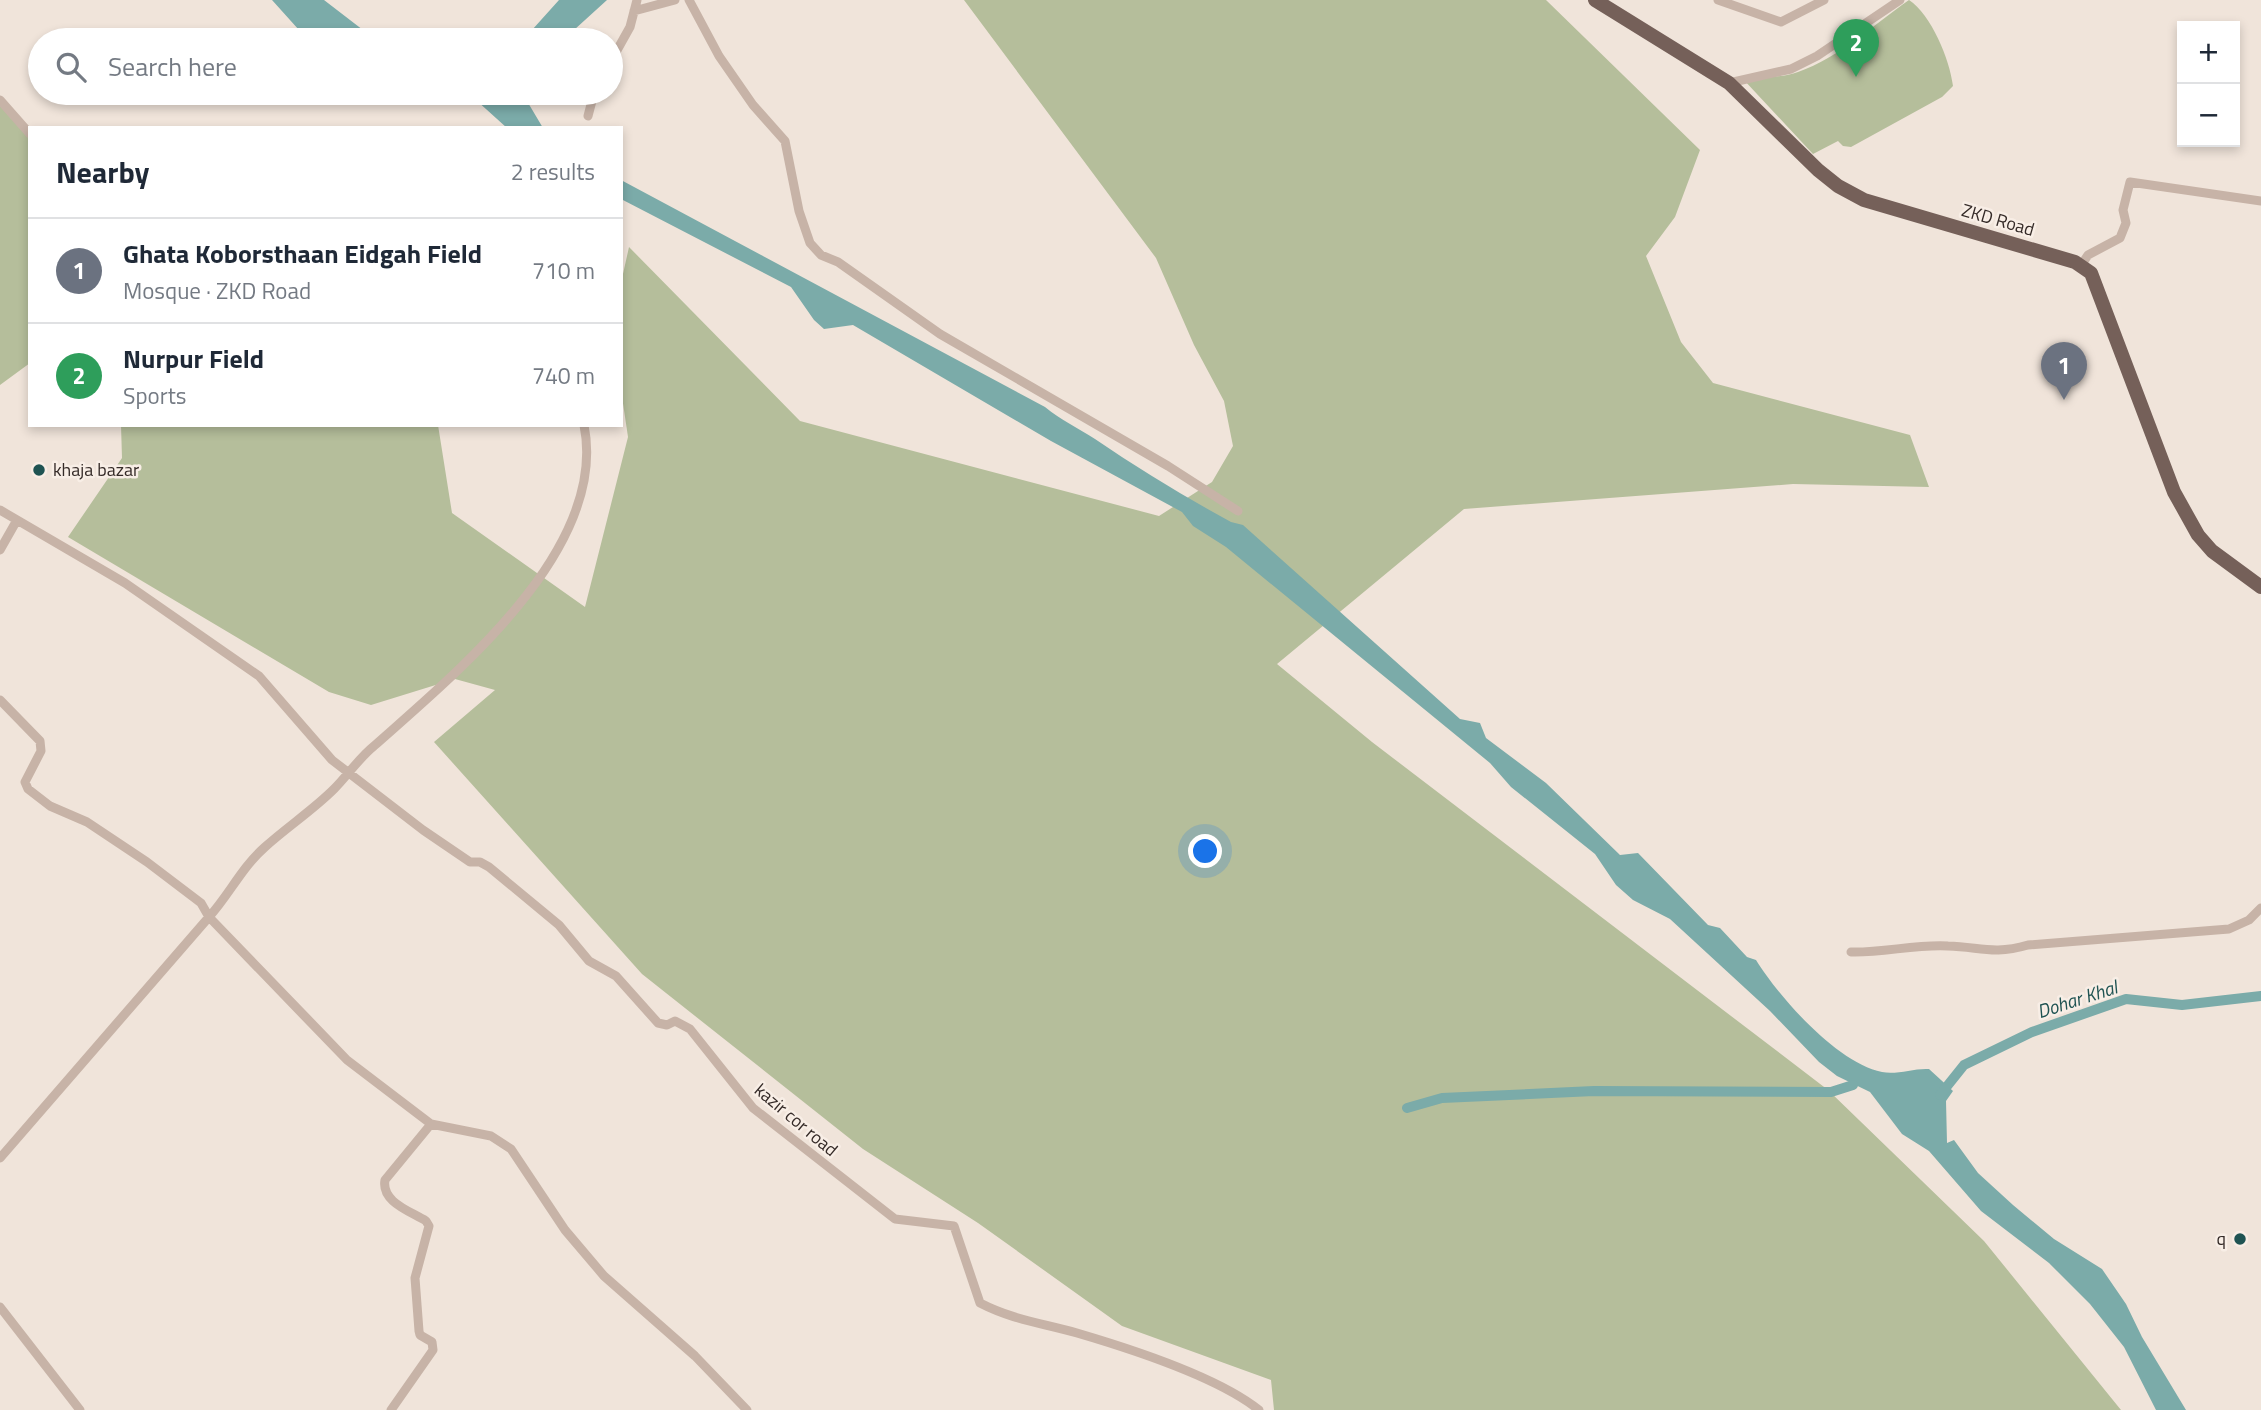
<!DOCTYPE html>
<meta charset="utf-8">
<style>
body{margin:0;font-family:"Titillium Web",sans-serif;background:#f6f6f7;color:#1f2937}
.controls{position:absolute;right:21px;top:21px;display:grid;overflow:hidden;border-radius:0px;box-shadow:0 4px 10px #0003}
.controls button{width:63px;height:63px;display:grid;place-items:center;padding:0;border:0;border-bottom:2px solid #e0e1e3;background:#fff;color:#1f2937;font:35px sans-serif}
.you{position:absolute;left:1206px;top:852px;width:24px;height:24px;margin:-18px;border:5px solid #fff;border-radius:50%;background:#1a73e8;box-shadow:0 0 0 10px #1a73e833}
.badge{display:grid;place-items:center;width:46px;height:46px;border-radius:50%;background:#0b8043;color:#fff;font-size:23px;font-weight:700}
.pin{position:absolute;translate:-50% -58px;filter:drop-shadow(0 2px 4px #0008)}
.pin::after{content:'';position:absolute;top:37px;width:24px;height:21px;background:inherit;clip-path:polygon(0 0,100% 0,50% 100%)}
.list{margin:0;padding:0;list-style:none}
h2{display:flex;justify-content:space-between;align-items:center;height:91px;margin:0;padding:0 28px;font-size:30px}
h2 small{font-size:23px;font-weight:400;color:#747a83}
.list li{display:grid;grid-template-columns:46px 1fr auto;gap:21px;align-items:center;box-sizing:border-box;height:105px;padding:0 28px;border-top:2px solid #e0e1e3}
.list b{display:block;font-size:26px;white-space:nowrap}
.list p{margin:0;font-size:23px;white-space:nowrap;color:#747a83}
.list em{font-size:23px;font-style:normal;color:#747a83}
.icon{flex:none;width:38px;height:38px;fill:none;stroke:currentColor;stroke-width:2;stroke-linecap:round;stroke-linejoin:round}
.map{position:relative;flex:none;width:2261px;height:1410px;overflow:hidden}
.search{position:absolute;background:#fff;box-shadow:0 4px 10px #0003;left:28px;top:28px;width:595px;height:77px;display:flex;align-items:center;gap:18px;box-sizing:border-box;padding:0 24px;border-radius:38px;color:#747a83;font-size:26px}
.panel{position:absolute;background:#fff;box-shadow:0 4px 10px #0003;left:28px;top:126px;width:595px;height:301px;border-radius:0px}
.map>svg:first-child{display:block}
.green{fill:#b5be9b}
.water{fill:#7baba9}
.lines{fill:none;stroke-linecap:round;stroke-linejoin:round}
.canal{stroke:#7baba9;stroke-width:10}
.street{stroke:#c7b3a7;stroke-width:9}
.primary{stroke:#756059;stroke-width:14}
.poi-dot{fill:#1f5352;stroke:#f8eee6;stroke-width:2.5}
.labels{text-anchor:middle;stroke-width:5;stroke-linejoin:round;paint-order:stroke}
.street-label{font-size:18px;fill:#342a27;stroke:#f8eee6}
.poi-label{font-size:18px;fill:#342a27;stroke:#f8eee6;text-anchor:start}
.water-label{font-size:19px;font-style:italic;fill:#1f5352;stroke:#f8eee6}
</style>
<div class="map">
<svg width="2261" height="1410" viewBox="0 0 2261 1410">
<rect width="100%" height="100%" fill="#f0e4da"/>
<path class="green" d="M964,0H1546L1700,150L1675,217L1646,256L1681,342L1713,383L1910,435L1929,487L1793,484L1464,509L1277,664L1372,742L1828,1090L1984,1241L2121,1410H1274L1271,1380L1122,1326L978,1223L863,1149L642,974L434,742L495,690L455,679L371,705L329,692L68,537L122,458L121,425H438L452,513L585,607L628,437L621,390V283L629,247L800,421L1159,516L1212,482L1233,446L1224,401L1194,345L1156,258Z
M1909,0C1931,14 1950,60 1953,86L1942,97L1851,147L1843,146L1838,141L1813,154L1743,79C1760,77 1782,78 1798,72C1840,57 1873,25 1909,0Z
M0,106L31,128L30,363L0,385Z"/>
<path class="water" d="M272,0H324L376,40H308Z
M559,0H607L563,40H523Z
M423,93H527V101L543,128H507L476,100Z
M621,180L1045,407C1061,420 1078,428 1095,439C1139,469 1185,497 1231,522L1243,525L1460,719L1480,723L1486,738L1546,783L1620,855L1638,853L1708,925L1720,928L1747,957L1756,960C1779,997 1837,1063 1882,1072C1897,1075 1914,1068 1929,1069L1953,1091L1946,1101L1947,1143L1954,1140L1978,1173L2013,1205L2054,1239L2102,1269L2126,1304L2142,1337L2186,1410H2156L2124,1347L2090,1304L2049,1263L1981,1211L1929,1151L1902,1134L1870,1092L1837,1076L1819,1062L1770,1011L1670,919L1633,900L1616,885L1595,854L1511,787L1490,763L1226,547L1193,526L1182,512L1051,441L853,325L824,329L814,320L791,287L621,199Z"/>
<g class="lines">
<path class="canal" d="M1940,1095L1964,1065L2032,1032L2126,999L2182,1005L2261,996
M1407,1108L1442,1098L1594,1091L1831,1092L1853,1085"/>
<path class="street" d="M689,0L719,56L753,105L785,141L799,211L810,243L821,255L838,262L940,334L1168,466L1238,511
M1718,0L1781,22L1824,0
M634,11L675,0
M611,61L630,27L637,0
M1729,83L1791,69L1817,56L1900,0
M0,100L30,134
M588,116L594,93
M2082,264L2088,255L2120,238L2126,223L2123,210L2130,182L2261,201
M0,510L125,583L259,676L332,760L423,830L470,862H480L489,867L559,925L589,961L616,976L658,1023L667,1025L675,1021L690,1029L753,1108L895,1219L954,1226L980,1303C1013,1320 1042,1323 1077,1333C1128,1348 1218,1377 1259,1410
M0,550L17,520
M0,700L40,741L41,751L25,782L28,789L50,806L87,822L147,862L201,903L209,917C229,895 242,867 265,847C287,827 313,810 334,789C348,775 359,758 374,746C456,673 609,549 584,425
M1851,952C1883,953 1916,944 1948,946C1981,947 1993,955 2028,945L2229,929L2249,920L2261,908
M0,1158L209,917L347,1060L431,1124L491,1136L511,1149L565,1230L604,1276L695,1356L747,1410
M0,1307L80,1410
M391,1410L433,1350L432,1342L420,1335L419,1331L415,1278L429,1226L426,1221C410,1211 381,1202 385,1180L431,1124"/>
<path class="primary" d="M1595,0L1729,83L1818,170L1838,186L1864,200L2075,262L2091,273L2174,492L2198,535L2212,551L2261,587"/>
</g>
<g class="poi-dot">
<circle cx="39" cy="470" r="7"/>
<circle cx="2240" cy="1239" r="7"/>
</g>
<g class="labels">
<g class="street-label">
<text transform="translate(1998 220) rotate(16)" y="6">ZKD Road</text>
<text transform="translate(796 1120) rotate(40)" y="6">kazir cor road</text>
</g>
<g class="poi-label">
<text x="53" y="476">khaja bazar</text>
<text x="2226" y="1245" text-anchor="end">q</text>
</g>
<g class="water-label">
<text transform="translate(2077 999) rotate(-18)" y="7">Dohar Khal</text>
</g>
</g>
</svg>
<div class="controls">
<button>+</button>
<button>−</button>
</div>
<div class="you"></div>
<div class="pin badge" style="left:2064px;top:400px;background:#6b7280">1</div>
<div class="pin badge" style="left:1856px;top:77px;background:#2e9e5b">2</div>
<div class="search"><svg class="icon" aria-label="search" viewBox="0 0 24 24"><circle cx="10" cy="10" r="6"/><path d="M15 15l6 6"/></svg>Search here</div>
<section class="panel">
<h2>Nearby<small>2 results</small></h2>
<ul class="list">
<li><span class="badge" style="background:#6b7280">1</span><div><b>Ghata Koborsthaan Eidgah Field</b><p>Mosque · ZKD Road</p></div><em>710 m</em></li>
<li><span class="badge" style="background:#2e9e5b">2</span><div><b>Nurpur Field</b><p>Sports</p></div><em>740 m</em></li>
</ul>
</section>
</div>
